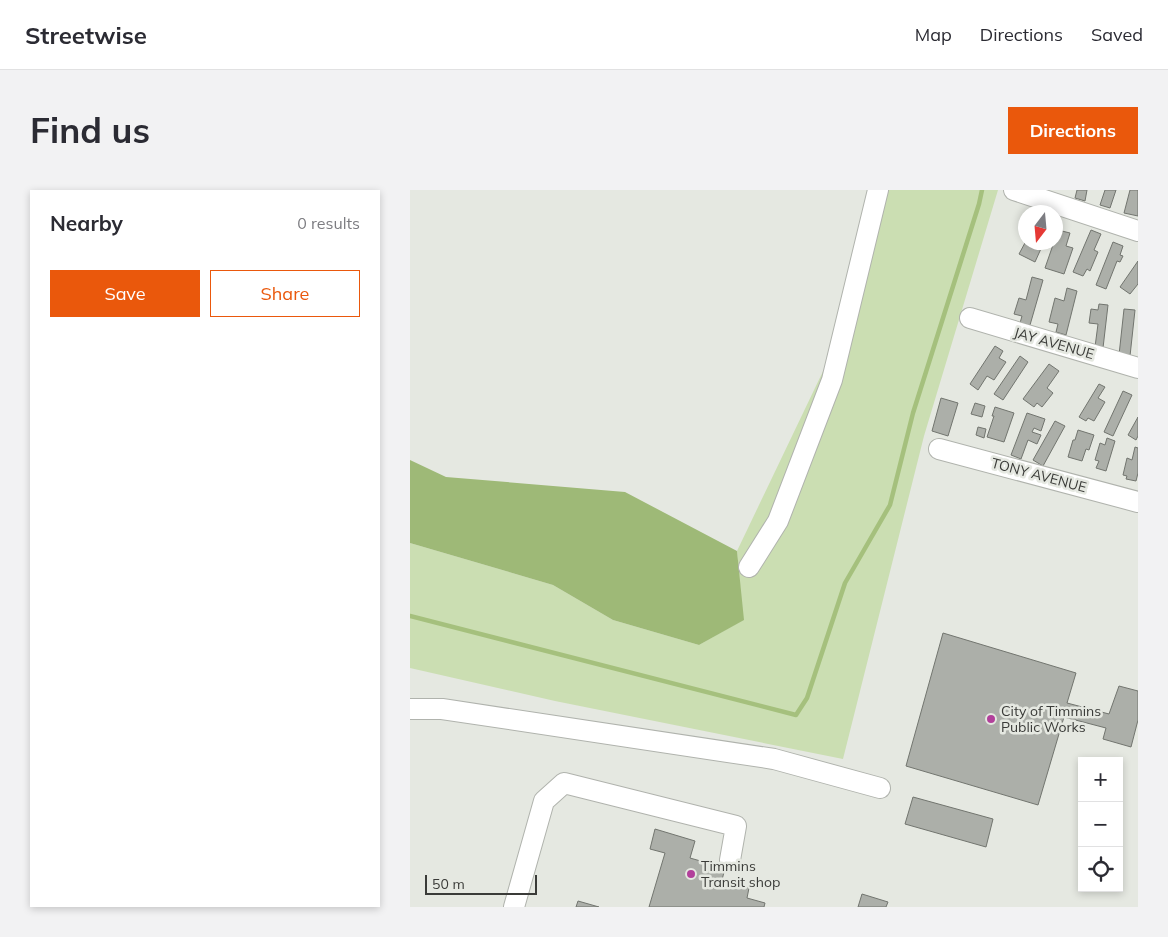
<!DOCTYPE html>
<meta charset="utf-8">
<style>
body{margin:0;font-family:Mulish,sans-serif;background:#f2f2f3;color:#2b2b33}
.controls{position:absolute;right:15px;bottom:15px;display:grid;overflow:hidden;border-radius:0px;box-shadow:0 2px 8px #0003}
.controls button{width:45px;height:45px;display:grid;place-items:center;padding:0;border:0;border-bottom:1px solid #e1e1e2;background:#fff;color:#2b2b33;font:25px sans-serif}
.compass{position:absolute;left:608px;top:15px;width:45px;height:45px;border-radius:50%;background:#fff;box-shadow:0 2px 8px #0003;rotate:196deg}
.scale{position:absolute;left:15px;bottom:12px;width:112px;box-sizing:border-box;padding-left:5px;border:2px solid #3a3b38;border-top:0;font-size:14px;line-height:18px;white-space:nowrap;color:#3a3b38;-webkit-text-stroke:4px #e5e8e1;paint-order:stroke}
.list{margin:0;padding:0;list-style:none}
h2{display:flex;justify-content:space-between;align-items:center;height:65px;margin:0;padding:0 20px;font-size:21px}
h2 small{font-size:16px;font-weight:400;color:#7c7c81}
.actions{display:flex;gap:10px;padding:15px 20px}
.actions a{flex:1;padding:11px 0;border:1px solid #ea580c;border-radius:0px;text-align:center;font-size:18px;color:#ea580c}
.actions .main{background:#ea580c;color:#fff}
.icon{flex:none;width:28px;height:28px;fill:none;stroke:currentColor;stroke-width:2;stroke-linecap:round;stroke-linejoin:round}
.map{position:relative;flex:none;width:728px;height:717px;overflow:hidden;border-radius:0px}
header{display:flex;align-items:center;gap:30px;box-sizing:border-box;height:70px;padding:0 25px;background:#fff;border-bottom:1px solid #e1e1e2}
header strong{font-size:24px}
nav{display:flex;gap:28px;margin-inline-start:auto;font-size:18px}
.intro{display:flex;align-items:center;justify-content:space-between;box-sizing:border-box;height:120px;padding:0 30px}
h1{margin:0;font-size:35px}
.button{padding:12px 22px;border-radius:0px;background:#ea580c;color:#fff;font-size:18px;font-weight:700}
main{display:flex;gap:30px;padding:0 30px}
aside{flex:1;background:#fff;border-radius:0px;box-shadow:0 2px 8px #0003}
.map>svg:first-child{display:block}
.green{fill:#cbdeb2}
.forest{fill:#9eb977}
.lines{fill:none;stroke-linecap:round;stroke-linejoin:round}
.stream{stroke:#a5c07d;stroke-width:4.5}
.building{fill:#acafa9;stroke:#72756f}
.minor-casing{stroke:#b0b3ad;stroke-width:22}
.minor{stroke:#fff;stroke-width:20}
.poi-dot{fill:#b2409b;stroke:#e5e8e1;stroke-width:2}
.labels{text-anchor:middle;stroke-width:5;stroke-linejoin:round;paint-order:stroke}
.street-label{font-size:14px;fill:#3a3b38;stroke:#e5e8e1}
.poi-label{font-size:14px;fill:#3a3b38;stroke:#e5e8e1;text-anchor:start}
</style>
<header>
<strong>Streetwise</strong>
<nav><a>Map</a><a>Directions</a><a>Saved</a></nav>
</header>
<div class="intro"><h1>Find us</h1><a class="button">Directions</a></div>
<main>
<aside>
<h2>Nearby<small>0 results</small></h2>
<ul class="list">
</ul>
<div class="actions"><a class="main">Save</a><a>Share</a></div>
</aside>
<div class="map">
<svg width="728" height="717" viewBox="0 0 728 717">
<rect width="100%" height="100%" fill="#e5e8e1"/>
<path class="green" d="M468,0H588L514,246L433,569L145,511L0,478V353L143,395L203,430L289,455L333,430L327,361L416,175Z"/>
<path class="forest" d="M0,270L36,287L215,302L327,361L334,430L289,455L203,430L143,395L0,353Z"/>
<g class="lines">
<path class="stream" d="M0,426L386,525L397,508L435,393L480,315L503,223L569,14L572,0"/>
</g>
<path class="building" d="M667,0H677L675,11L665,8Z
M695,0H706L700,18L690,15Z
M720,0H728V26L714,23Z
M648,40L660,43L656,56L663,58L654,84L635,78L644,52H646V48Z
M681,40L691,44L684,60L688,62L680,81L677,79L673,86L663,82Z
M616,51V52H634L625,72L609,64Z
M703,52L713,56L710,65L713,66L710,72L707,71L696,99L686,95Z
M728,71V94L720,104L710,97Z
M622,87L633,90L620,135L610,133L612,126L604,124L609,108L616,110Z
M657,98L667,101L656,145L646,142L648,134L639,132L645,108L654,111Z
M689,114L698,115L693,158L685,157L688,134L679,133L681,119L688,120Z
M714,119L725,120L720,166L709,165Z
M585,156L593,161L589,168L596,172L584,190L577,186L568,200L560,194Z
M610,166L618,172L593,210L584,204Z
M639,174L649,181L637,198L643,203L632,217L627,213L624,217L613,209Z
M689,194L695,197L688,208L695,212L684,231L678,228L676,231L669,227Z
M713,201L722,205L703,246L694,242Z
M531,208L548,213L538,246L522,241Z
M565,213L575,216L572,227L561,224Z
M585,217L604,223L594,252L577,247L584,226H582Z
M617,223L635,229L631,241L624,238L622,242L631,245L627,254L618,250L611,269L601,265Z
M728,227V246L726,250L718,245Z
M645,231L655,236L633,276L623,270Z
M568,237L576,239L574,248L566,245Z
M668,240L684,245L679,260L676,259L672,271L658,267L663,250H665Z
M697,248L705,251L696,281L686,278L689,271L685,270L690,253L695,255Z
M725,257L728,258V283L726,291L716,289L717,286L713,285L717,268L722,270Z
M533,443L666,483L657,513L699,524L709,496L728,501V530L721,557L693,549L696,538L654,527L628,615L496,576Z
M503,607L583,629L576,657L495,634Z
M245,639L285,651L280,668L315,678L312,690L339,698L337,708L355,713L354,717H239L255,663L240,659Z
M452,704L478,712L476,717H448Z
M168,711L189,717H166Z"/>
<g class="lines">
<defs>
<path id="minor" d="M604,0L728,41
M560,128L728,178
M529,259L728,312
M339,377L368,331L422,190L468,0
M0,519H32L364,569L470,598
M104,717L134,611L154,593L326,636L320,670"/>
</defs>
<use href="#minor" class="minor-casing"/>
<use href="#minor" class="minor"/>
</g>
<g class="poi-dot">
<circle cx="581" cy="529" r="5"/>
<circle cx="281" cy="684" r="5"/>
</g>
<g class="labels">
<g class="street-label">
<text transform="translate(644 153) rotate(16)" y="5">JAY AVENUE</text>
<text transform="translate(629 285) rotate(15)" y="5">TONY AVENUE</text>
</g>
<g class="poi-label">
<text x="591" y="526">City of Timmins<tspan x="591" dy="16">Public Works</tspan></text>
<text x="291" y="681">Timmins<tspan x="291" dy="16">Transit shop</tspan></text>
</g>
</g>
</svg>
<div class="controls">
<button>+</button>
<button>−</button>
<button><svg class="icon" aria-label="locate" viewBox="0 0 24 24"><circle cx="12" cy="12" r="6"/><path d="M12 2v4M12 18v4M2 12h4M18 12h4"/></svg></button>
</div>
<svg class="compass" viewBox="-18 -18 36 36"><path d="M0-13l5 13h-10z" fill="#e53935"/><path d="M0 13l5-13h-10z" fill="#7c7c81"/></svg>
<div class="scale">50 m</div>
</div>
</main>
